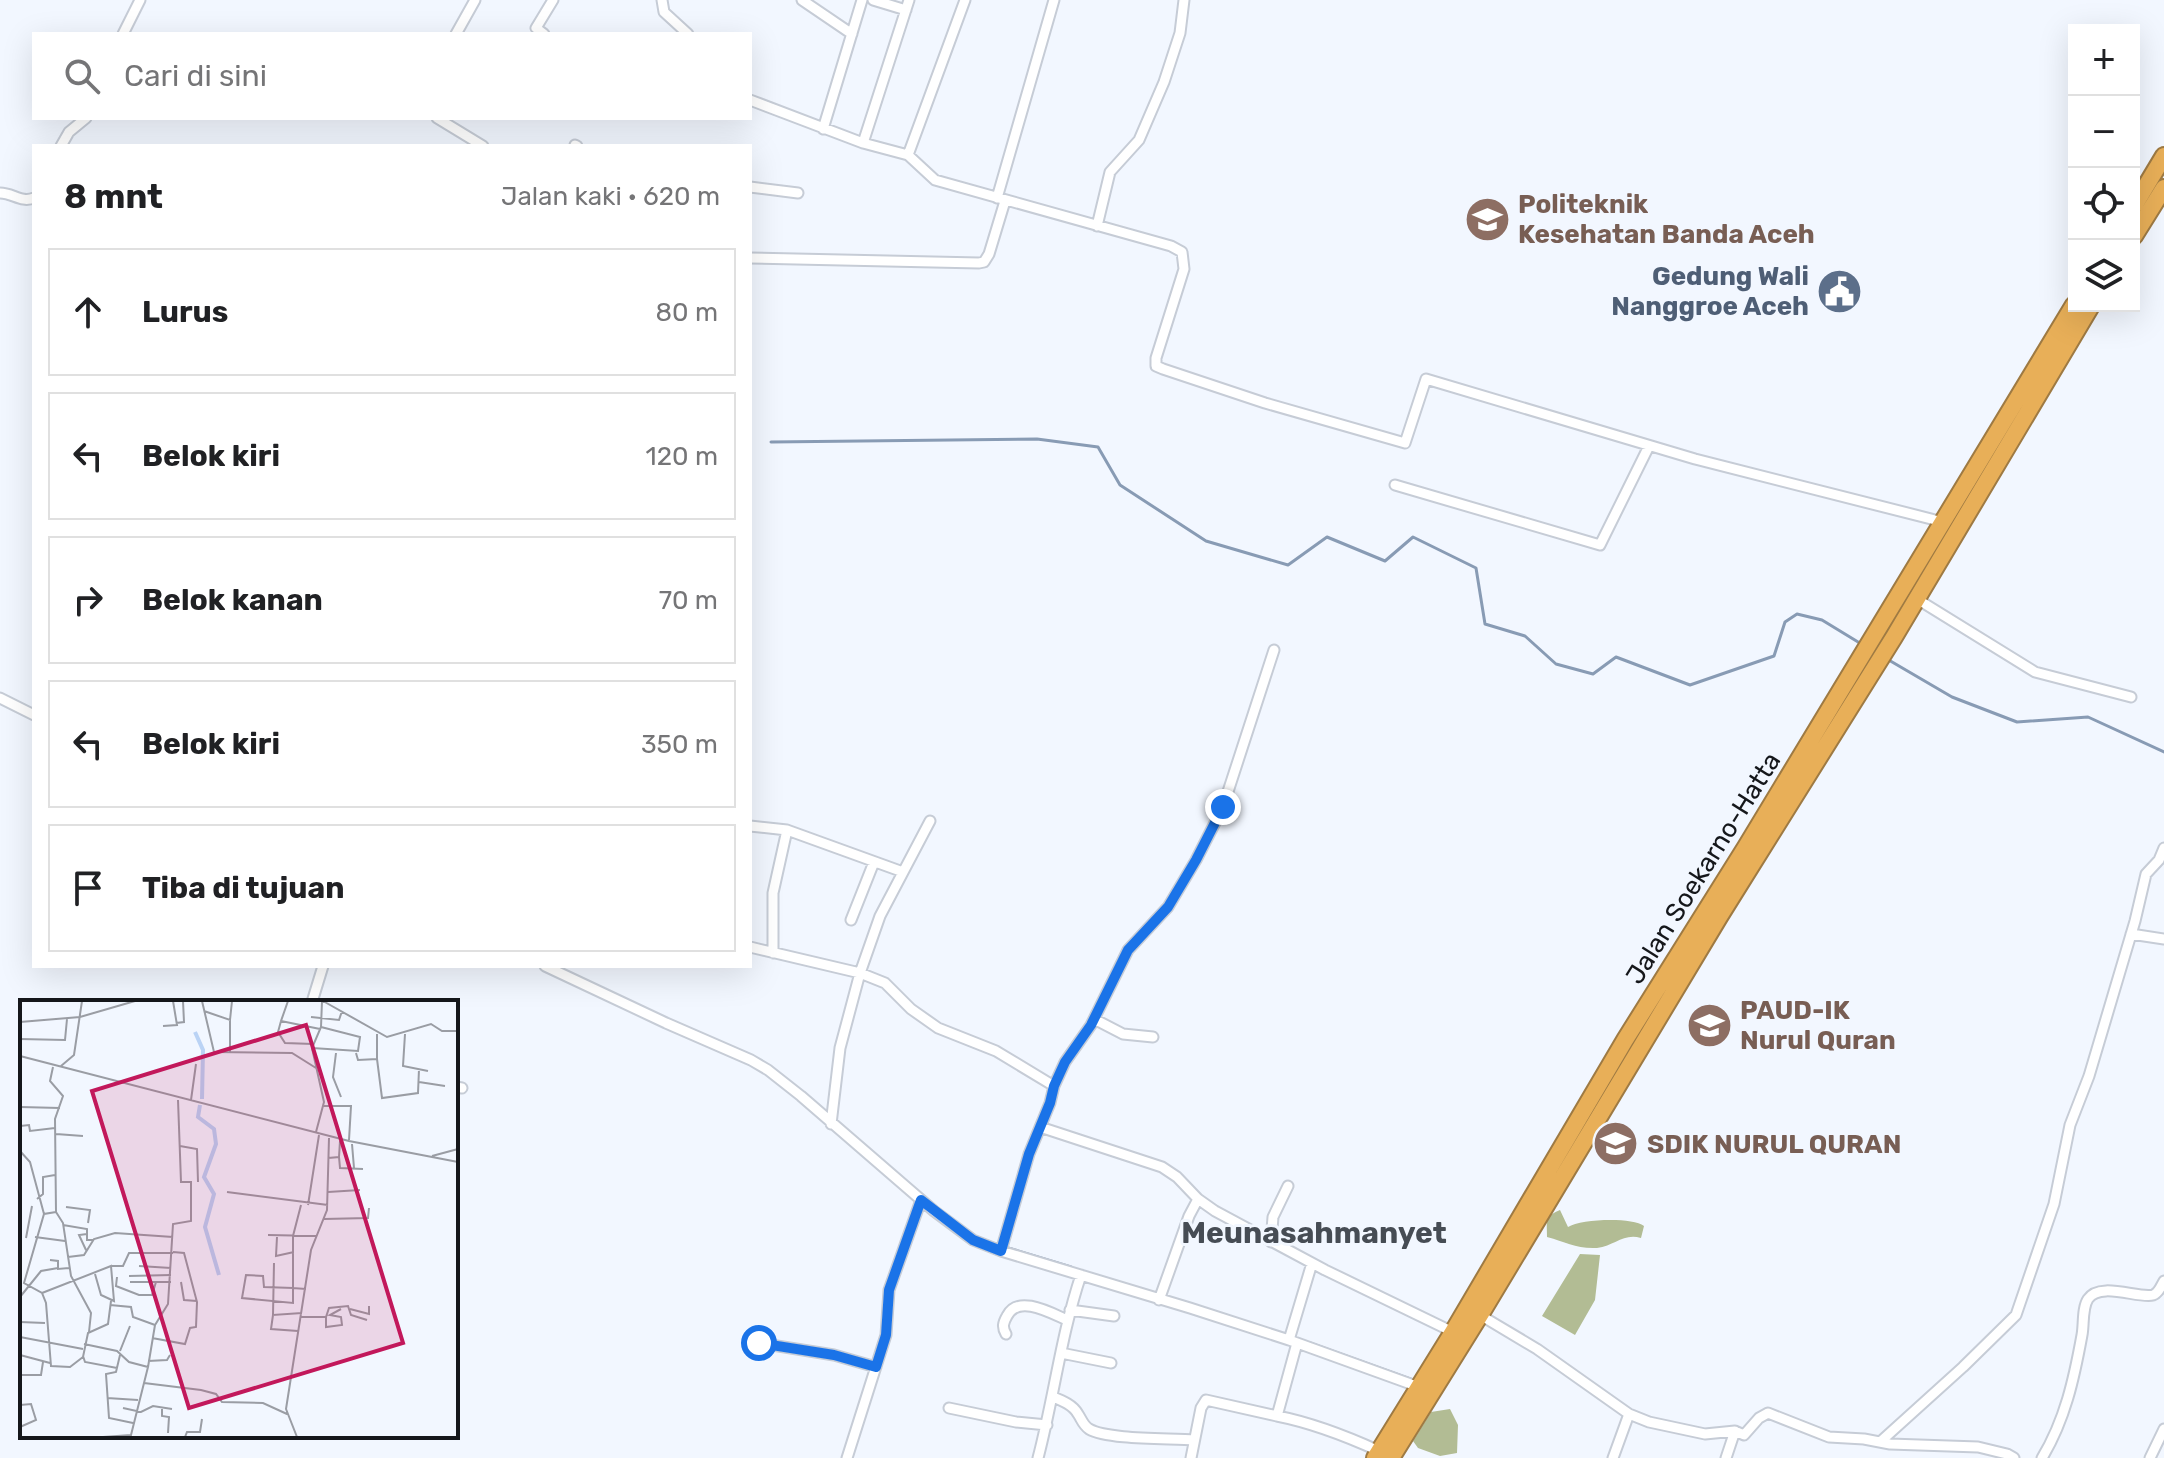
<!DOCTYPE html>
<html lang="id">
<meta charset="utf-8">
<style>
body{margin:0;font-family:Rubik,sans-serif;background:#f6f6f6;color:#202124}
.controls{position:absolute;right:24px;top:24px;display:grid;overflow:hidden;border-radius:0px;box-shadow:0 8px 32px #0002}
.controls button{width:72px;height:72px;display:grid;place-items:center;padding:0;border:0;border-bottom:2px solid #e0e0e0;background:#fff;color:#202124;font:40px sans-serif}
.stop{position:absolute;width:24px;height:24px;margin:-18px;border:6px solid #1a73e8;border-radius:50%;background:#fff}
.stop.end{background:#1a73e8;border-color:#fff;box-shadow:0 2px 8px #0008}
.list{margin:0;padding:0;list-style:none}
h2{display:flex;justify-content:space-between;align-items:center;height:104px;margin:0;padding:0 32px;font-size:34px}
h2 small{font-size:26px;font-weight:400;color:#757577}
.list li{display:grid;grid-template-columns:52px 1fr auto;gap:24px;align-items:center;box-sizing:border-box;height:128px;margin:0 16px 16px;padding:0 16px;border:2px solid #e0e0e0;border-radius:0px}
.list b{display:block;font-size:30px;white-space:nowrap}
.list em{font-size:26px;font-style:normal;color:#757577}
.icon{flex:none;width:44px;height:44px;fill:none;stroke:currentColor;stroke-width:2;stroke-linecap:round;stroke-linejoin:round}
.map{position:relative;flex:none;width:2164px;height:1458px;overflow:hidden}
.search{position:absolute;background:#fff;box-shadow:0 8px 32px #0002;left:32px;top:32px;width:720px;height:88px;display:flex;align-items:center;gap:20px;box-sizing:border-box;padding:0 28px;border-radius:0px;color:#757577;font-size:30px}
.panel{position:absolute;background:#fff;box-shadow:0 8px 32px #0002;left:32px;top:144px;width:720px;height:824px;border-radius:0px}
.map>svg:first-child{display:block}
.forest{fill:#b2bc94}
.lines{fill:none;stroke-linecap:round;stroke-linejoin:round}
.stream{stroke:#889bb4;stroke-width:3}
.street-casing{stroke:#c6ccd6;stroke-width:13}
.highway-casing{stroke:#9e7a43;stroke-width:20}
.street{stroke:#fff;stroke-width:9}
.highway{stroke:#e8af58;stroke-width:16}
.route{stroke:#1a73e8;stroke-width:10}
.labels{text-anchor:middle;stroke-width:6;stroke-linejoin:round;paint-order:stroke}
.education-label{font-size:26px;font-weight:bold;fill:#785e54;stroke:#f2f7ff;text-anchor:start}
.service-label{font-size:26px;font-weight:bold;fill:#4e5e75;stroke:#f2f7ff;text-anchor:end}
.street-label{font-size:26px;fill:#15171b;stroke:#f2f7ff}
.quarter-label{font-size:30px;font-weight:bold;fill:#464c54;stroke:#f2f7ff}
.inset-river{fill:none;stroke:#bad3f5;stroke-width:4}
.inset-road{fill:none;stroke:#9a9da4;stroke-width:2}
.view{fill:#c2185b;fill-opacity:0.15;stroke:#c2185b;stroke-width:4}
.inset-edge{fill:none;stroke:#15171b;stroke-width:4}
</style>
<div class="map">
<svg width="2164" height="1458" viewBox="0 0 2164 1458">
<rect width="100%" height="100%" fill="#f2f7ff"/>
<path class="forest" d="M1560,1210L1568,1227C1581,1219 1632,1217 1644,1226L1641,1238C1623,1233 1615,1246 1597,1248C1576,1249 1566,1242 1547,1237C1547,1221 1544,1217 1560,1210Z
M1580,1254L1600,1255L1595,1300L1575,1335L1542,1316Z
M1450,1409L1458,1425L1457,1453L1440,1456L1418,1448L1413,1441L1431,1412Z"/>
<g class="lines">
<path class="stream" d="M771,442L1037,439L1098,447L1120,485L1206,541L1288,565L1327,537L1385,561L1413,537L1476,568L1485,624L1525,636L1556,664L1593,674L1616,657L1690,685L1774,656L1785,622L1797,614L1822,620L1863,645
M1887,659L1952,697L2017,722L2088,717L2164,752
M1005,1247L1071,1267
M1310,1343L1413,1380"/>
<defs>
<path id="street" d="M662,0L664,12L688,34
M802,0L852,34
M873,0L906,10
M123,34L140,0
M456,34L475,0
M544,34L536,28L553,0
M750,100L863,143L908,155L935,180L1171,246L1182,252L1184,269L1156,358V366L1163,369L1265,403L1405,443L1426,379L1695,459L1943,522
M437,118L483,146
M823,129L862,0
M863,143L909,0
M575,145L577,146
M61,146L69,132L86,118
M908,155L965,0
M750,187L798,193
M0,193C13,193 21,203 34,198
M997,198L1054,0
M1097,226L1110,172L1139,140L1164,82L1180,33L1184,0
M750,258L979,263L984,262L989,254L1005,201
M1395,485L1600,545L1649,446
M1917,599L2035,672L2131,697
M0,698L34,715
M750,826L787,830
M851,920L874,862
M2131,934L2164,939
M750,947L860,973L885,983L911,1009L938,1028L996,1051L1054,1086
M773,953V893L787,830L903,872
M545,966L666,1023L751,1060L768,1070L801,1096L934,1211L973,1240L1001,1251L1190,1308L1289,1340L1419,1387
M312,1002L323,966
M1094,1019L1123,1034L1153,1037
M456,1087L462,1088
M831,1124L840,1048L860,973L880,916L930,821
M1040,1127L1162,1167L1177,1177L1198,1199L1215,1211L1325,1270L1453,1332
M1271,1242L1273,1217L1288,1186
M1001,1251L1029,1154L1050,1103L1054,1086L1065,1062L1091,1025L1128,950L1168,907L1196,860L1223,807L1274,650
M1159,1300L1189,1216L1198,1199
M1070,1310L1114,1316
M1480,1315L1537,1349L1629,1414L1649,1422L1705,1434L1735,1431L1744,1435L1759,1418L1768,1413L1829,1437L1864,1439L1890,1444L1978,1447L2007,1454L2014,1458
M1006,1334C1002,1327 1003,1323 1007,1316C1018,1294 1051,1313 1067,1320
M1289,1340L1312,1263
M759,1343L834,1355L876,1367
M1297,1343L1277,1416C1313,1423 1346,1436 1379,1451
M1061,1353L1111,1363
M1053,1397C1063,1401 1073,1405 1078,1414C1082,1420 1083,1425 1089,1429C1108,1440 1170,1438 1194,1440
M949,1408L1016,1422L1047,1425
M1880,1442L1963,1367L2016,1315L2054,1204L2070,1125L2089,1076L2135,921L2146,874L2159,860L2164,848
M847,1458L886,1335L889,1290L921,1200
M1038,1458C1054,1397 1061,1335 1081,1275
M1191,1458L1201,1408L1206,1400L1277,1416
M1613,1458L1629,1414
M1726,1458L1735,1431
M2042,1458C2065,1420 2074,1379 2082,1335C2084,1325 2082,1308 2088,1299C2100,1281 2139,1299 2153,1295C2159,1293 2161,1286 2164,1281
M2150,1458L2164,1429"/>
<path id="highway" d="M2134,206L2164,156
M2134,236L2164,188
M1375,1458L1453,1332L1625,1040L1746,847L2074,305
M1391,1458L1480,1315L1719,917L1894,637L2091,306"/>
</defs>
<use href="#street" class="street-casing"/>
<use href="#highway" class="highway-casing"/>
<use href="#street" class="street"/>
<use href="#highway" class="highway"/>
</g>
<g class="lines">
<path class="route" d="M759,1343L834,1355L876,1367L886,1335L889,1290L921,1200L973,1240L1001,1251L1029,1154L1050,1103L1054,1086L1065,1062L1091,1025L1128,950L1168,907L1196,860L1223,807"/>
</g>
<defs>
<symbol id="university-disc" viewBox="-11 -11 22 22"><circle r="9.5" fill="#8d6e63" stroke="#f2f7ff"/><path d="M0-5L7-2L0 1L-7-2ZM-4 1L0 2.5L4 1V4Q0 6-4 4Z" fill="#fff"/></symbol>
<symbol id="civic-disc" viewBox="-11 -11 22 22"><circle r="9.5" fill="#5c6f8a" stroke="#f2f7ff"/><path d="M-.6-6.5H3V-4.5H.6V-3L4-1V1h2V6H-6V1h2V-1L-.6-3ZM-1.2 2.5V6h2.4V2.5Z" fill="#fff"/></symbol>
<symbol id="school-disc" viewBox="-11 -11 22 22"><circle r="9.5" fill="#8d6e63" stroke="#f2f7ff"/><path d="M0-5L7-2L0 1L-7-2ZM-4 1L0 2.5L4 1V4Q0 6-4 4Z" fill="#fff"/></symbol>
</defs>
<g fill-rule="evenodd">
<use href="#university-disc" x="1462" y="194" width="51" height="51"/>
<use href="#civic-disc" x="1814" y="266" width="51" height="51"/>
<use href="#school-disc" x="1684" y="1000" width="51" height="51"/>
<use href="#school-disc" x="1590" y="1118" width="51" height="51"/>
</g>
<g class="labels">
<g class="education-label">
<text x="1518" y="213">Politeknik<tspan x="1518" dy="30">Kesehatan Banda Aceh</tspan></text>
<text x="1740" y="1019">PAUD-IK<tspan x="1740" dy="30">Nurul Quran</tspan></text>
<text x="1647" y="1153">SDIK NURUL QURAN</text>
</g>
<g class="service-label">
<text x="1809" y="285">Gedung Wali<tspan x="1809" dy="30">Nanggroe Aceh</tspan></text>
</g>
<g class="street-label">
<text transform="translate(1703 868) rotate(-58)" y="9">Jalan Soekarno-Hatta</text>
</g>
<g class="quarter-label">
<text x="1314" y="1243">Meunasahmanyet</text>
</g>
</g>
<g transform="translate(20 1000)">
<rect width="438" height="438" fill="#f2f7ff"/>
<path class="inset-river" d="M175,32L183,50L182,99M180,105L178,117L194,129L196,144L184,177L194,194L185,227L199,275"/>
<path class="inset-road" d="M182,1L194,52L272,53L296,68M268,1L261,21L300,29M303,1L367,37L411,24L422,31H438M184,11L210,20L212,1M291,17L319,20L322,11M210,20V53M261,21L258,32L265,43L293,44M0,22L60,17L115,1M156,23L164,22L163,1M143,26L157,25L153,1M385,34L383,66L408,71M0,39L45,40L47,19M292,48L338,51L340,37L301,27M316,53L313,77L321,97M336,53L338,60L357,59V34M0,56L329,141L438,162M357,59L362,98L398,93L399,69M41,66L54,55L62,1M33,67L30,81L43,96L35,119L36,212L43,223L51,276L71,313L69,332M399,82L425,86M171,100L176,64M303,106H331L329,140M0,107L40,108M0,126L9,125L10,131L35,128M296,132L304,102L292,48L301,27L302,1M36,134L63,136M332,144L334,168M160,146L177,149L178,182M0,151L10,162L24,214M412,156L438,149M319,157L320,168L343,169M308,158L319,157L320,141M207,192L308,205M308,192L340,190M17,199L23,194V177L35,175M281,205L273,236V288L244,287L243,276L226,275L222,298L273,303V288L286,289M288,205L299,135M46,207L70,210L68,223M36,212L24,214L4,283L22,293L26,303L31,366L50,367L63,357L68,333L88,324L91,301M304,219L348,218L349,208M43,225L67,229V240H73M248,235L297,236M15,237L45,241M257,237L256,256L274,252M6,238L12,206M66,250L59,235L67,234M48,257L64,255L74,239L95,233L153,237M30,260L38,261V269L49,268M254,263L253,315L282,313M92,266H103L109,253H153M119,266L151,268M109,276L151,275M97,277L96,286L119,295H132L136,282M110,282H151M161,282L164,300L177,301M22,293L91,266L94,301L81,295L75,274M0,297L21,271L38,268M90,305L111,307L113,317L135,325L148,304L153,224L171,221V182H161L158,100M330,309L349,314V306M253,315L251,329L278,331M281,317H306L309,308L328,306L331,315L347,320M306,317V327L322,325L321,317L310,315L321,309M0,322L25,323M0,337L63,349M132,338L165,344L170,328L176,327L177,302L164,253L153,252M64,344L97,351L109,362L128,367L111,435L83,437M100,351L110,326M0,355L30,363M100,355L96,372L86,374L89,418L113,423M63,356L65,362L97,368M128,361L147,360L150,355M128,367L135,325M0,375H21L23,362M124,383L181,390L196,394L202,402L243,403L267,414M87,398L118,400M0,405L11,404L16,420L0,427M142,407V416L149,417L148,433M103,408L121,412L133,406L152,409M165,437L167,432H180L182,419M277,437L266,409L291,250L307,210L309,138"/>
<path class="view" d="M286,25L383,343L169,408L72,91Z"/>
<rect width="438" height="438" class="inset-edge"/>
</g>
</svg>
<div class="controls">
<button>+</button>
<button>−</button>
<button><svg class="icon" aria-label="locate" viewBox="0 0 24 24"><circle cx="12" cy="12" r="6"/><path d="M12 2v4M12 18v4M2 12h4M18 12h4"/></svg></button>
<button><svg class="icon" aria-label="layers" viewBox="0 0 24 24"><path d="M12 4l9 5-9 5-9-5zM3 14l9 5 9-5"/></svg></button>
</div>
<div class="stop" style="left:759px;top:1343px"></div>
<div class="stop end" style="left:1223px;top:807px"></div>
<div class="search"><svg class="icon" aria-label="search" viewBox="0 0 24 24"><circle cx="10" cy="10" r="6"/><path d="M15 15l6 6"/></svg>Cari di sini</div>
<section class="panel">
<h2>8 mnt<small>Jalan kaki · 620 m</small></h2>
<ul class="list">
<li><svg class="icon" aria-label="ahead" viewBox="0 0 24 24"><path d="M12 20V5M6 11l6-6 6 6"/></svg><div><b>Lurus</b></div><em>80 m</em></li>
<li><svg class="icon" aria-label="left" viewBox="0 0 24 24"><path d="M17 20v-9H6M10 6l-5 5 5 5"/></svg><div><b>Belok kiri</b></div><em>120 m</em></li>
<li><svg class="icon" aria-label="right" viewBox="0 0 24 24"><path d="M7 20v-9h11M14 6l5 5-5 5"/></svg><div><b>Belok kanan</b></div><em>70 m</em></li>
<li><svg class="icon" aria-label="left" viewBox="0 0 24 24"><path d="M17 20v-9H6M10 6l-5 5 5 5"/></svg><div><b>Belok kiri</b></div><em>350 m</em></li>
<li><svg class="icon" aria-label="arrive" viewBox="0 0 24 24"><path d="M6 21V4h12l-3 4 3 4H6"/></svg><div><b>Tiba di tujuan</b></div></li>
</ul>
</section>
</div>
